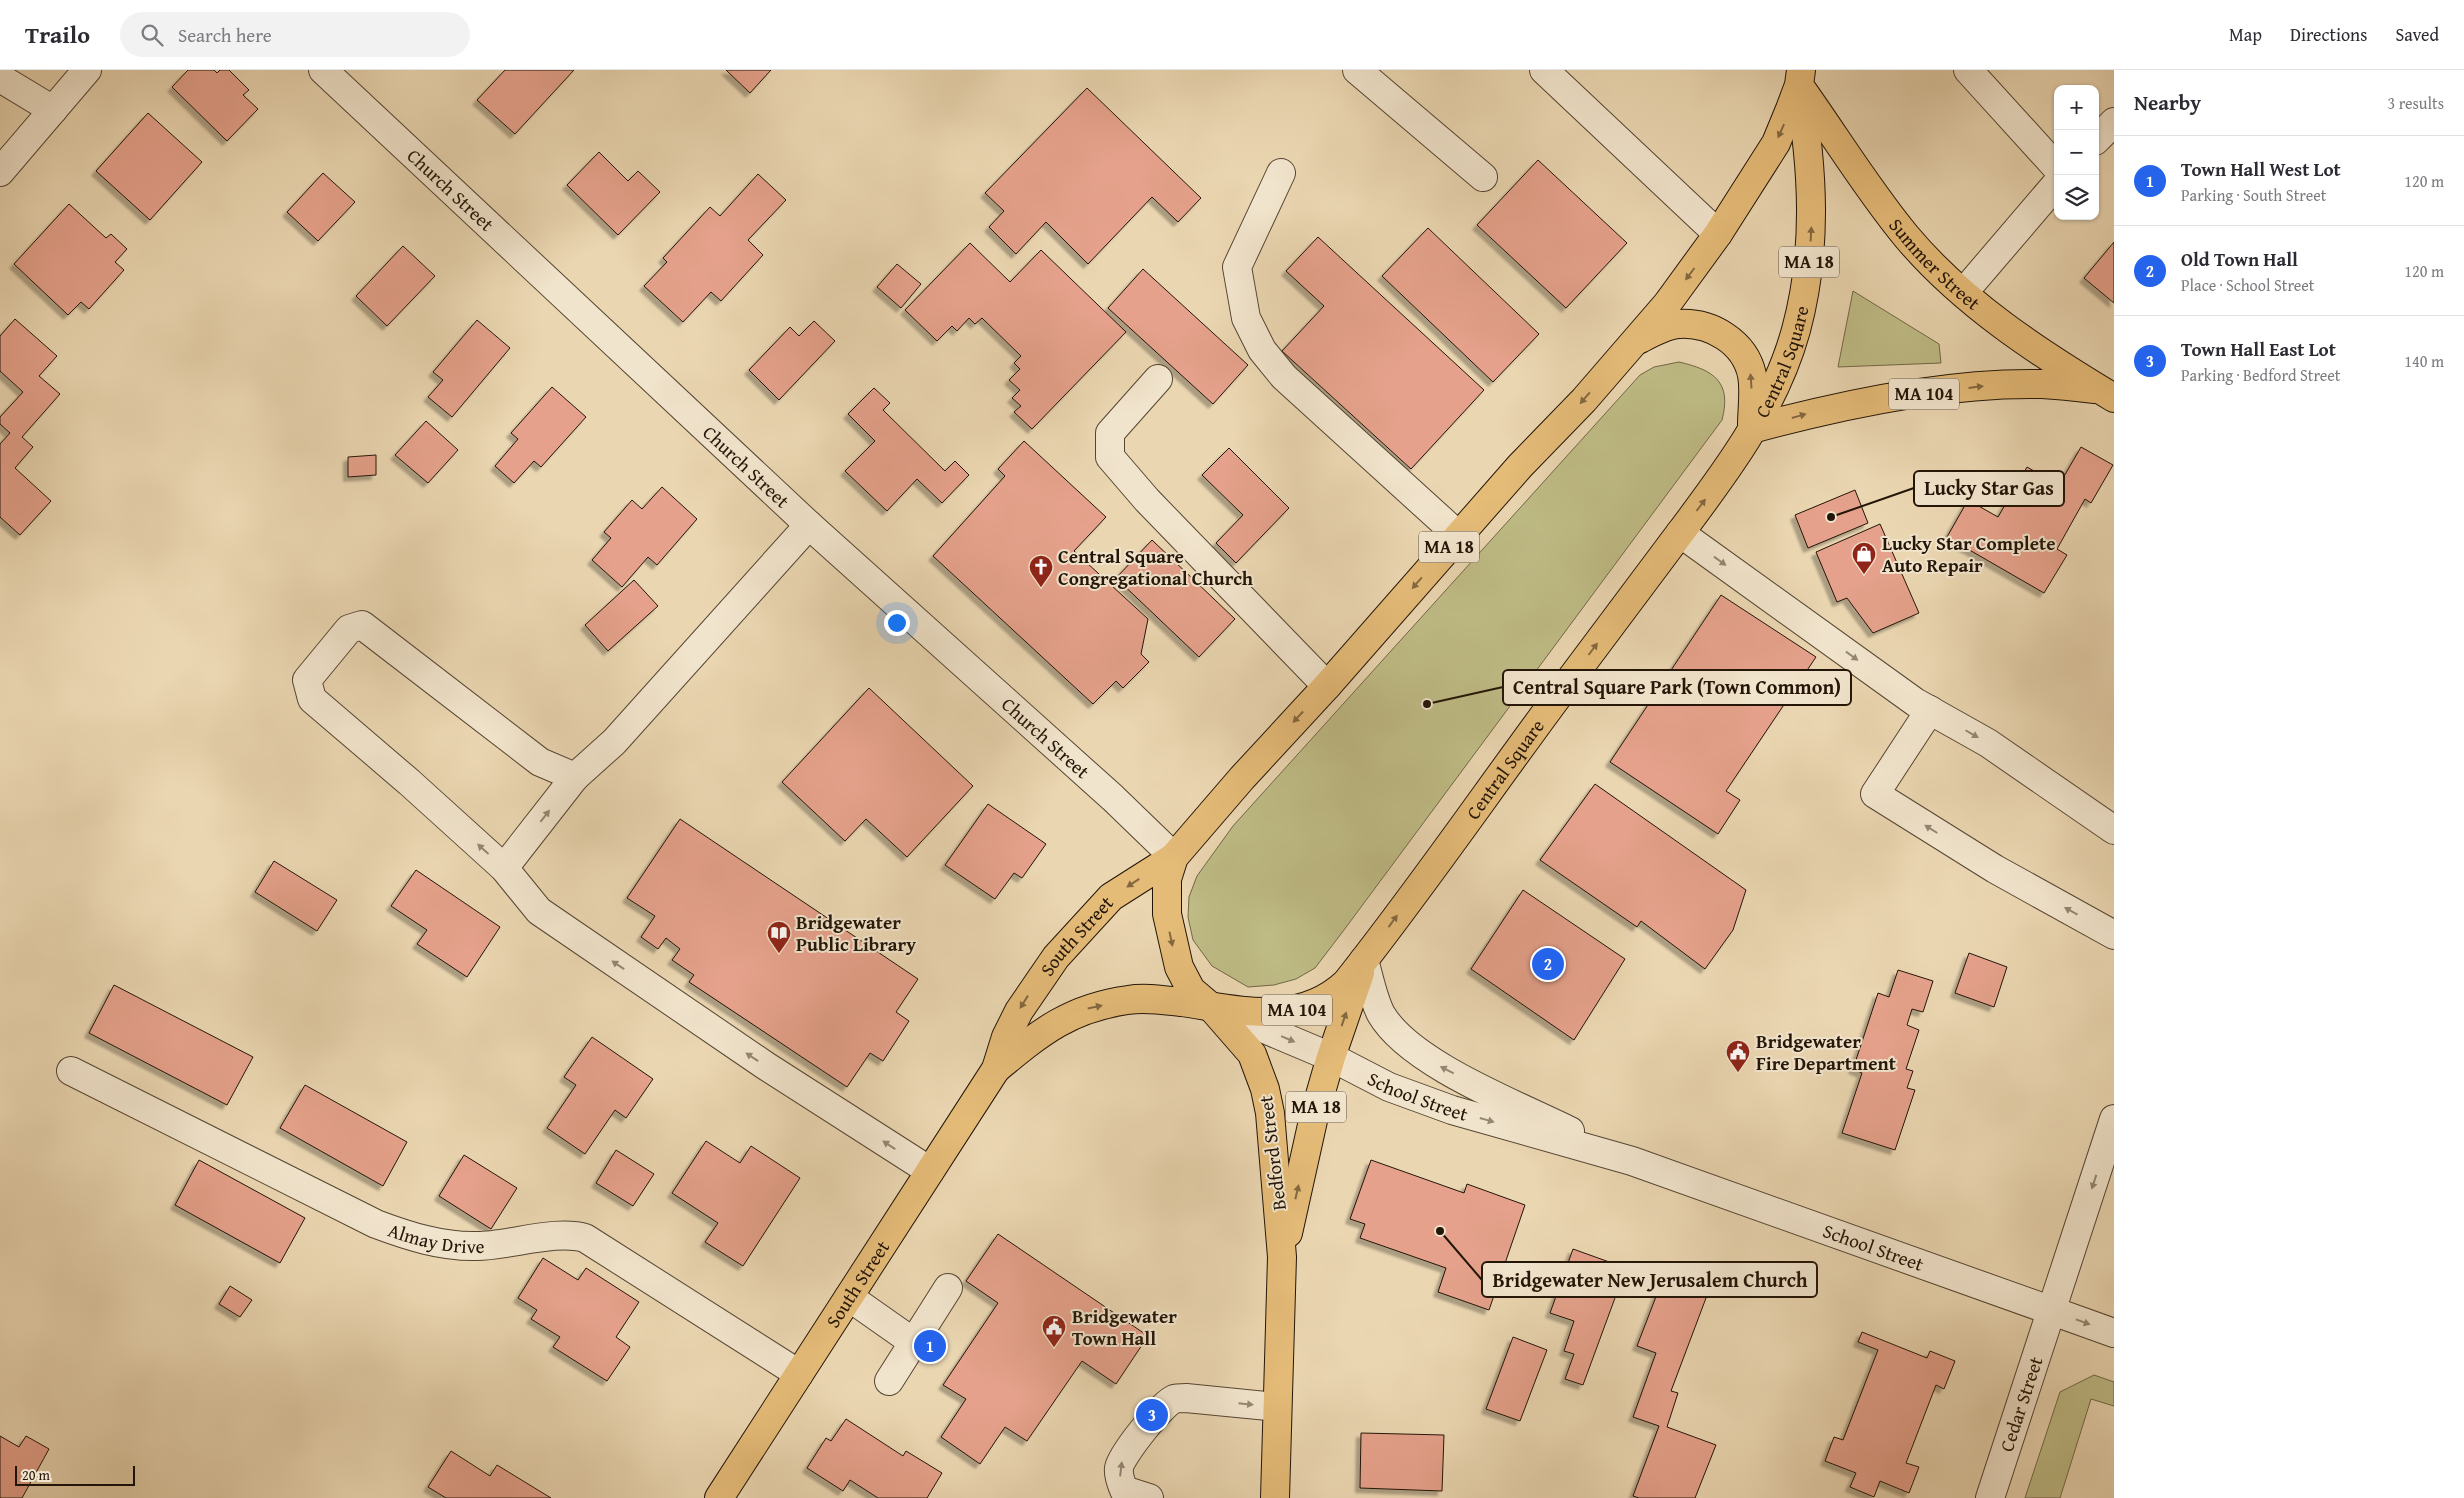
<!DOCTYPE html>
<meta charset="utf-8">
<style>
body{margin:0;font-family:"Gentium Book Plus",serif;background:#f2f2f3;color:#2b2b33}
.controls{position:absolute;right:15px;top:15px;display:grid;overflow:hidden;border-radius:10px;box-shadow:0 1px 4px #0004}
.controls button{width:45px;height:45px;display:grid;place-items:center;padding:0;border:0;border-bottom:1px solid #e1e1e2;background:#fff;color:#2b2b33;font:25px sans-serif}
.scale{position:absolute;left:15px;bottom:12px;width:120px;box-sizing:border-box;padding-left:5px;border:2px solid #231507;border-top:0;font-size:14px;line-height:18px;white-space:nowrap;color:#231507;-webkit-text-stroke:4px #f1e4cc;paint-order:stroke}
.you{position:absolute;left:896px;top:552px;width:18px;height:18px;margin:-12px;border:4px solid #fff;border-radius:50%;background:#1a73e8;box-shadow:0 0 0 8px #1a73e833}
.badge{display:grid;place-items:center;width:32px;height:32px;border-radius:50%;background:#2563eb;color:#fff;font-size:16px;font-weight:700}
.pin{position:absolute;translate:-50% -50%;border:2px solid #fff;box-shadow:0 1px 5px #0006}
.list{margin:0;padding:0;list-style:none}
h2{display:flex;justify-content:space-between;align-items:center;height:65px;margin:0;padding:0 20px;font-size:21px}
h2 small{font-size:16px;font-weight:400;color:#7c7c81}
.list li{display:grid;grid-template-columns:32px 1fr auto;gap:15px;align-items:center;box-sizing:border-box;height:90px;padding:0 20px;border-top:1px solid #e1e1e2}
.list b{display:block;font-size:19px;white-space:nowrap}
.list p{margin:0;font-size:16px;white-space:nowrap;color:#7c7c81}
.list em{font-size:16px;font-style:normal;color:#7c7c81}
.icon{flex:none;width:28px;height:28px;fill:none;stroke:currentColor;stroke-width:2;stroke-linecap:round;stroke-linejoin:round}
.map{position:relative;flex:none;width:2114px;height:1428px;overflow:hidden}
header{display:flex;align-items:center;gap:30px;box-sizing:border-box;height:70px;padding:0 25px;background:#fff;border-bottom:1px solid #e1e1e2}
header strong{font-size:24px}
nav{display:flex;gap:28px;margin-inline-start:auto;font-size:18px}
.search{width:350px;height:45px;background:#f2f2f3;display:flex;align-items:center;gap:12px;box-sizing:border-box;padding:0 18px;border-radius:28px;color:#7c7c81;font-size:19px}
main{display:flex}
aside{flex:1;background:#fff}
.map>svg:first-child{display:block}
.green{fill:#bfbc86;stroke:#716846}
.building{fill:#e5a18b;stroke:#231507;filter:url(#shadow)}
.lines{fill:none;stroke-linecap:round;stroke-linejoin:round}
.minor-casing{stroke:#554532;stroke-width:30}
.major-casing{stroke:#231507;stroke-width:30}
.minor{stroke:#f1e4cc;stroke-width:28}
.major{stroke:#e5bb78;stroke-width:28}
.oneway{fill:#846840}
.oneway2{fill:#948773}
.labels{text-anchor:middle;stroke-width:4;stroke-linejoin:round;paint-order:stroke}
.shield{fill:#f1e4cc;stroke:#615342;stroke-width:1}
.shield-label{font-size:18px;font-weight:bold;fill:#231507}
.street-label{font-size:19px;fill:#231507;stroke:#f1e4cc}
.poi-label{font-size:19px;font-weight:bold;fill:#231507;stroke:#f1e4cc;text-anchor:start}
.leader{fill:none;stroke:#231507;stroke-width:2}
.callout-dot{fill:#231507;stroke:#f1e4cc;stroke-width:2}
.callout{fill:#f1e4cc;stroke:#231507;stroke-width:2}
.callout-label{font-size:20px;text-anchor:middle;font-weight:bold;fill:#231507}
</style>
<header>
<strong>Trailo</strong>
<div class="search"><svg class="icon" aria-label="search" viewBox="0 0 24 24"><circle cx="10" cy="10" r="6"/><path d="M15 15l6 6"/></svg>Search here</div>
<nav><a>Map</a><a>Directions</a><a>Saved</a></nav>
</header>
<main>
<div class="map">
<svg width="2114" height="1428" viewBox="0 0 2114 1428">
<defs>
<filter id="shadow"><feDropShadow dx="-4.5" dy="4.5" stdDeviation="1" flood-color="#0004"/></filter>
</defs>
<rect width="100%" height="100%" fill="#ead6b1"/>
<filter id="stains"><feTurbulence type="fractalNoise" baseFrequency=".004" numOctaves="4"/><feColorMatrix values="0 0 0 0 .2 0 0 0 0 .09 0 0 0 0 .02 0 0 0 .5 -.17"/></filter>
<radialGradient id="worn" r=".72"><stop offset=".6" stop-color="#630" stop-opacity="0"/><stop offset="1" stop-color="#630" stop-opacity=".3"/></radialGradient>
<path class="green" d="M1853,221L1939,274L1941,293L1838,297Z
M1679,292C1714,300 1732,312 1722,350L1344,860L1315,898L1296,909L1274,915L1248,917L1212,896L1193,870L1188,847L1189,827L1197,806L1233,756L1640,305L1654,297Z
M2094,1305L2114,1312V1336L2091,1329L2060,1428H2025L2060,1322Z"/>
<path class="building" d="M188,0H214L217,3L220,0H229L249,20L243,25L258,39L227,71L172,17Z
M505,0H574L515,64L477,30Z
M726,0H771L750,23Z
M1087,18L1201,128L1178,152L1152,127L1088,194L1046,152L1016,184L989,157L1004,141L985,123Z
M148,43L202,92L150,150L96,101Z
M599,82L628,111L638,101L660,122L618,165L567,115Z
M1538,90L1627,173L1566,238L1477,155Z
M323,103L355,132L318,171L287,142Z
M758,104L786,130L748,170L763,185L721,231L711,222L683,252L644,216L667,192L663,188L710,137L720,146Z
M69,134L106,168L111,164L127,179L115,192L124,200L89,239L81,232L68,245L14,194Z
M1428,158L1539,264L1493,312L1382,206Z
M1318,167L1484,320L1411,399L1282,281L1324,236L1286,201Z
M2114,172V233L2084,208Z
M970,173L1010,212L1041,180L1126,262L1032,359L1014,342L1021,336L1012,328L1020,320L1009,310L1020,299L1014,293L1021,286L982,248L975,254L969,248L957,261L952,256L937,271L905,240Z
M403,176L435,206L387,256L356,226Z
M897,194L921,214L901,238L877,217Z
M1143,199L1248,295L1213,334L1108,238Z
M15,249L57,286L39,306L60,324L22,367L33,377L15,398L51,431L20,465L0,447V374L10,363L0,354V347L23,322L0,301V266Z
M477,250L510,278L452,347L428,327L443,310L433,302Z
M814,251L835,271L779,330L749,300L790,257L799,266Z
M552,317L586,347L541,397L534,391L514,413L495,396L518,369L511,363Z
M874,318L890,333L883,340L945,401L955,391L969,405L942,433L917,409L887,441L845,401L875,371L848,344Z
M426,351L458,380L428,413L395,385Z
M1024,371L1106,447L1074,481L1148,549L1141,584L1149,592L1123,618L1116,611L1093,634L933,486L1005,406L998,399Z
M2081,377L2113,395L2091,433L2085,429L2057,479L2067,485L2044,523L1947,467L1968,430L1998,447L2027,397L2059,415Z
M1229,378L1289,438L1236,493L1216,473L1243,445L1202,405Z
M376,385V405L348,407V387Z
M662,417L697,449L657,495L648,487L622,517L592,490L611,468L604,462L632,430L642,439Z
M1855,420L1868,453L1808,478L1795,445Z
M1880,454L1919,543L1873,563L1847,528L1837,532L1816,482Z
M1152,470L1235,549L1199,587L1116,508Z
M634,510L658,536L608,581L585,555Z
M1721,525L1816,587L1726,721L1740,730L1718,764L1610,692Z
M869,618L973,716L907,787L866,749L845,771L782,712Z
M1595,714L1746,820L1733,860L1705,899L1641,851L1637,857L1540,790Z
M988,734L1046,774L1022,808L1014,803L995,829L945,795Z
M680,749L918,909L896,942L909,951L883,991L870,983L847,1017L689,912L694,905L672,890L680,879L666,868L658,879L641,867L655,846L627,828Z
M274,791L337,830L317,861L255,822Z
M416,800L500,857L467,907L417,874L427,860L391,836Z
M1523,820L1625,889L1574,970L1471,899Z
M1969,883L2007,897L1994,937L1955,923Z
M1898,900L1933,911L1923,942L1912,939L1907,955L1919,960L1906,999L1913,1001L1907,1018L1915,1020L1895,1080L1842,1063L1862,1003L1853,999L1878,923L1889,927Z
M114,915L253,987L227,1035L89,963Z
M592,967L653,1009L626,1048L615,1040L585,1084L547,1058L576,1015L564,1007Z
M305,1015L407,1072L383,1116L280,1058Z
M706,1071L740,1093L751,1076L800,1108L743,1196L705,1172L718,1153L672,1123Z
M616,1080L654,1104L633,1136L596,1113Z
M464,1085L517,1118L491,1159L439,1126Z
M199,1090L305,1148L280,1193L175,1135Z
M1371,1090L1464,1123L1467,1114L1525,1135L1489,1240L1438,1222L1446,1198L1360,1168L1365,1154L1350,1149Z
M998,1164L1148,1266L1116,1314L1082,1291L1027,1371L1005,1357L980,1394L941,1367L966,1329L943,1315L998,1233L966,1211Z
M1573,1179L1626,1198L1583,1315L1565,1309L1574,1284L1564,1281L1574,1251L1550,1243Z
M543,1188L578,1210L586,1198L639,1232L616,1267L630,1277L607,1311L553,1277L560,1267L531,1249L537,1240L518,1228Z
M1662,1211L1706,1228L1671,1321L1678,1323L1667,1357L1716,1375L1695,1428H1639L1633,1426L1659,1356L1633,1347L1656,1283L1637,1276Z
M230,1216L252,1230L240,1247L219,1234Z
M1862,1262L1927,1288L1930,1281L1955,1291L1944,1319L1936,1315L1906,1393L1919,1397L1909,1423L1880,1411L1874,1427L1850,1417L1856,1403L1825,1391L1834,1367L1843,1370L1878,1280L1858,1272Z
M1513,1267L1547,1280L1520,1351L1486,1339Z
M846,1349L903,1386L906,1381L942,1403L927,1428H878L850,1410L843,1421L807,1398L826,1368L831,1371Z
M1361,1363L1444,1365L1442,1421L1360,1418Z
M0,1366L19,1377L26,1366L49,1379L22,1428H0Z
M451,1381L490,1406L497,1395L551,1428H446L428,1417Z"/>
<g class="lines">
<defs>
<g id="minor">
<path id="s1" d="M323,0L809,455L1113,728L1174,787"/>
<path d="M1357,0L1483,107"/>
<path d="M1544,0L1718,164"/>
<path d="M1968,0L2058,99"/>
<path d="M0,8L53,40"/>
<path d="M2095,71L2114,52"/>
<path d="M0,102L87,0"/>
<path d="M1281,103L1237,197L1246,248L1262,280L1284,307L1459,466"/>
<path d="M1964,222L2058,112"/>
<path d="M1158,309L1110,363V387L1147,430L1327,616"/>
<path d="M809,455L614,672L575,707L540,692L362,555L349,559L307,610L312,629L409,712L504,798L539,841L766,996L930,1101"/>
<path d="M1680,463L1915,632L1988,673L2114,760"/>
<path d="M1930,640L1875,724L1995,799L2114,865"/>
<path d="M504,798L575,707"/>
<path d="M1364,890C1369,907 1373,929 1381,944C1410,994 1518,1035 1570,1061"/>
<path id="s2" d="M1222,941L1331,987L1389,1017L1452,1040L1632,1091L2114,1263"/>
<path id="s3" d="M71,1001L376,1154C408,1166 442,1177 477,1176C508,1176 557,1159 585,1168L799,1304"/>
<path d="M849,1227L913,1272"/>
<path d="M889,1311L948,1218"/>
<path d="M1149,1428L1124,1420C1121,1413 1118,1405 1119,1398C1121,1385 1162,1334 1174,1329C1177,1328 1182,1328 1186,1328L1277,1337"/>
<path id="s4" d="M1990,1428L2114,1049"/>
</g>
<g id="major">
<path id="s5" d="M1803,21C1837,69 1868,120 1906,166C1962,233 2039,283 2114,328"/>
<path d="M1640,269C1651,263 1665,255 1679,254C1711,252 1745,272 1752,305C1755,321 1752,340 1752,355"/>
<path d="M1752,359C1843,334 1946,312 2042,314C2060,315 2078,317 2095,319"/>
<path id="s6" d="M996,999C1040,963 1069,938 1128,930C1145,927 1163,930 1181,932C1239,940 1299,957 1346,913C1423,816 1493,713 1567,614C1603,566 1638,519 1674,471C1723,406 1774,340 1796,260C1818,179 1813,98 1799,16"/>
<path d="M1288,1163L1314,1046L1331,987L1360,903"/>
<path id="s7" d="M719,1428L996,999L1006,967L1019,941L1056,887L1111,827L1174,787"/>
<path d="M1275,1428L1282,1187L1270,1043L1265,1019L1252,984L1211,937L1191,920L1179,897L1167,844V809L1174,787L1242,708L1327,616L1520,396L1584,330L1667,234L1718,164L1776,73L1790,39L1799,15L1801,0"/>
</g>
</defs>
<use href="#minor" class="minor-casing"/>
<use href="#major" class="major-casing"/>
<use href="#minor" class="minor"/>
<use href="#major" class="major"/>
</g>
<defs><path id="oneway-solid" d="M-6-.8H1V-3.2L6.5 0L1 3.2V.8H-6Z" transform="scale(1.25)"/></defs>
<g class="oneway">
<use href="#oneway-solid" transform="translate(1781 61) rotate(114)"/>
<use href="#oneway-solid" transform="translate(1811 164) rotate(-87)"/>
<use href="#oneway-solid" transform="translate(1690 204) rotate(127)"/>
<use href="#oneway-solid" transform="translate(1751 311) rotate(-94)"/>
<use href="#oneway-solid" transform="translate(1976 317) rotate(-7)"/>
<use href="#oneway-solid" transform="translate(1585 328) rotate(131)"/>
<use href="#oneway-solid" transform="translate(1799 346) rotate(-16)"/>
<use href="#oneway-solid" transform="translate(1701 435) rotate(-53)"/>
<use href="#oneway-solid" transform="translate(1417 513) rotate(131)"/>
<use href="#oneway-solid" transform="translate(1593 579) rotate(-53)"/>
<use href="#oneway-solid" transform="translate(1298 647) rotate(133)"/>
<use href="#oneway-solid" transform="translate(1133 813) rotate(147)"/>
<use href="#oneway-solid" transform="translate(1393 851) rotate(-54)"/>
<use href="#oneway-solid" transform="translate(1171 869) rotate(78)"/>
<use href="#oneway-solid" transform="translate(1024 932) rotate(122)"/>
<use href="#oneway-solid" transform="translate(1095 937) rotate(-12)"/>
<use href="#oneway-solid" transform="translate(1344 949) rotate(-71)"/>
<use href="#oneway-solid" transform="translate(1297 1122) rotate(-77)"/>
</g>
<g class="oneway2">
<use href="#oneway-solid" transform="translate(1720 491) rotate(36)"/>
<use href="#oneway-solid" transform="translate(1852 586) rotate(36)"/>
<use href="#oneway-solid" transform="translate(1972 664) rotate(30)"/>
<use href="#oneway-solid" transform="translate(545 746) rotate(-52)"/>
<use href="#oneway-solid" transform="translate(1931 759) rotate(-148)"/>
<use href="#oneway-solid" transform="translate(483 779) rotate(-138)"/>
<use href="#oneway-solid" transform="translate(2071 841) rotate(-151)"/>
<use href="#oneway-solid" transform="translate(618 895) rotate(-146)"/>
<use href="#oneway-solid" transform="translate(1288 969) rotate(23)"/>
<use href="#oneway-solid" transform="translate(752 987) rotate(-146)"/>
<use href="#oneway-solid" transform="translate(1447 1000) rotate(-153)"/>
<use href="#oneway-solid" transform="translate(1487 1050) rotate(16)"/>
<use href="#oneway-solid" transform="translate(889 1075) rotate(-147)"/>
<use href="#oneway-solid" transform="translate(2094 1112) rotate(108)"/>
<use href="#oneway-solid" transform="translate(2083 1252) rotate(20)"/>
<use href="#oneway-solid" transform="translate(1246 1334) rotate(6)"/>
<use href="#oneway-solid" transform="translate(1121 1399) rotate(-83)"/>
</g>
<defs>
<symbol id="shop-pin" viewBox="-11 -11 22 30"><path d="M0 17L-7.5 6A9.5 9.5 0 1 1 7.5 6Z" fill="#8f2418" stroke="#f1e4cc"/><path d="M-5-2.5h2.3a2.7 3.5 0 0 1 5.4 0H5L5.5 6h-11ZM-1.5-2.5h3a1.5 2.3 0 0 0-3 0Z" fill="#fff"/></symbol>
<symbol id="church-pin" viewBox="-11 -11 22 30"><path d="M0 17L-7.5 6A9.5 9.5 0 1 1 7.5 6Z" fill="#8f2418" stroke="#f1e4cc"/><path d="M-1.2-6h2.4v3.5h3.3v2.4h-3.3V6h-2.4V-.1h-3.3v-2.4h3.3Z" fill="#fff"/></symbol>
<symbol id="library-pin" viewBox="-11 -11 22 30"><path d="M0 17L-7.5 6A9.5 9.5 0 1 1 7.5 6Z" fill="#8f2418" stroke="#f1e4cc"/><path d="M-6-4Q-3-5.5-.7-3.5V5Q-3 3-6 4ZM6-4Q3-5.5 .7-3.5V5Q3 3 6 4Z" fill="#fff"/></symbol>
<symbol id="civic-pin" viewBox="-11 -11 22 30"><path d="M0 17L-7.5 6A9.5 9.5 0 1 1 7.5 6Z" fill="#8f2418" stroke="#f1e4cc"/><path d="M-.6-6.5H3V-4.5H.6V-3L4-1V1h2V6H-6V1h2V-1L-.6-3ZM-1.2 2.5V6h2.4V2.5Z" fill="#fff"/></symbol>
</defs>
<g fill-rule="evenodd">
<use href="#shop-pin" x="1850" y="470" width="28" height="38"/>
<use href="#church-pin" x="1027" y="483" width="28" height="38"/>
<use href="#library-pin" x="765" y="849" width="28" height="38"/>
<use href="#civic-pin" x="1724" y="968" width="28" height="38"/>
<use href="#civic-pin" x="1040" y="1243" width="28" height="38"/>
</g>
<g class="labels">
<g class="shield">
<rect x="1779" y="176.5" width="60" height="31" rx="4"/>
<rect x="1889" y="308.5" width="70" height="31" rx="4"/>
<rect x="1419" y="461.5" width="60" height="31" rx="4"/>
<rect x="1262" y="924.5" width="70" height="31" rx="4"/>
<rect x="1286" y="1021.5" width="60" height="31" rx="4"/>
</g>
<g class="shield-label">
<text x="1809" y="198">MA 18</text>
<text x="1924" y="330">MA 104</text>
<text x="1449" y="483">MA 18</text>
<text x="1297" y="946">MA 104</text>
<text x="1316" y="1043">MA 18</text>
</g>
<g class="street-label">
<text dy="7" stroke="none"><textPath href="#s1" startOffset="175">Church Street</textPath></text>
<text dy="7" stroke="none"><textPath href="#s5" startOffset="218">Summer Street</textPath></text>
<text dy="7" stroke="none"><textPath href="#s6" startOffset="1139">Central Square</textPath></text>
<text dy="7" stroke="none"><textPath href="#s1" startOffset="580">Church Street</textPath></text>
<text dy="7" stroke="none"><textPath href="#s1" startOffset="984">Church Street</textPath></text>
<text dy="7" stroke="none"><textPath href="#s6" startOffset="644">Central Square</textPath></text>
<text dy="7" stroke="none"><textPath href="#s7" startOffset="668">South Street</textPath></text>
<text dy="7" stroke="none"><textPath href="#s2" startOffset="214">School Street</textPath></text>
<text transform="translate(1272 1083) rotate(-97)" y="7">Bedford Street</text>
<text dy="7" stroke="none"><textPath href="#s3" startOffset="404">Almay Drive</textPath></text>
<text dy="7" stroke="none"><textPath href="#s2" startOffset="694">School Street</textPath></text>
<text dy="7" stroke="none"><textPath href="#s7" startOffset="255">South Street</textPath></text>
<text dy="7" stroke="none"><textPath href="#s4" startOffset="99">Cedar Street</textPath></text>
</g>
<g class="poi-label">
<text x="1882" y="480">Lucky Star Complete<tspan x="1882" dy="22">Auto Repair</tspan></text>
<text x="1058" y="493">Central Square<tspan x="1058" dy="22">Congregational Church</tspan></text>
<text x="796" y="859">Bridgewater<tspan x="796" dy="22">Public Library</tspan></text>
<text x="1756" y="978">Bridgewater<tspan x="1756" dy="22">Fire Department</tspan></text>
<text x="1072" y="1253">Bridgewater<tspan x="1072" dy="22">Town Hall</tspan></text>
</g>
</g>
<path class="leader" d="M1831 447L1914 418M1427 634L1503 617M1440 1161L1482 1210"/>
<g class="callout-dot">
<circle cx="1831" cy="447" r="5"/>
<circle cx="1427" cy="634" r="5"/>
<circle cx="1440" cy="1161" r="5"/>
</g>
<g class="callout">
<rect x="1914" y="401" width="150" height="35" rx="5"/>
<rect x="1503" y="600" width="348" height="35" rx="5"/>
<rect x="1482" y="1192" width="335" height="35" rx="5"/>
</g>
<g class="callout-label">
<text x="1989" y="425">Lucky Star Gas</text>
<text x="1677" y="624">Central Square Park (Town Common)</text>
<text x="1650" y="1217">Bridgewater New Jerusalem Church</text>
</g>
<rect width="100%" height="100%" filter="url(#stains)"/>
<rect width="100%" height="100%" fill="url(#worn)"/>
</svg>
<div class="controls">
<button>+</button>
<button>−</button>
<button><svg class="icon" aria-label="layers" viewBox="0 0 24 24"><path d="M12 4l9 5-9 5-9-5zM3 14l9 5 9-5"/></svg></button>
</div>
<div class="scale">20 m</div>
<div class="you"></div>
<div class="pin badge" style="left:930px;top:1276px">1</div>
<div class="pin badge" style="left:1548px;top:894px">2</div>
<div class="pin badge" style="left:1152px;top:1345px">3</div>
</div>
<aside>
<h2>Nearby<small>3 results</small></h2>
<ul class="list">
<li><span class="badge">1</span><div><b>Town Hall West Lot</b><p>Parking · South Street</p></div><em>120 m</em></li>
<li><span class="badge">2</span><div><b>Old Town Hall</b><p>Place · School Street</p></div><em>120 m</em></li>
<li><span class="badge">3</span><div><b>Town Hall East Lot</b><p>Parking · Bedford Street</p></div><em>140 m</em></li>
</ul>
</aside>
</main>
